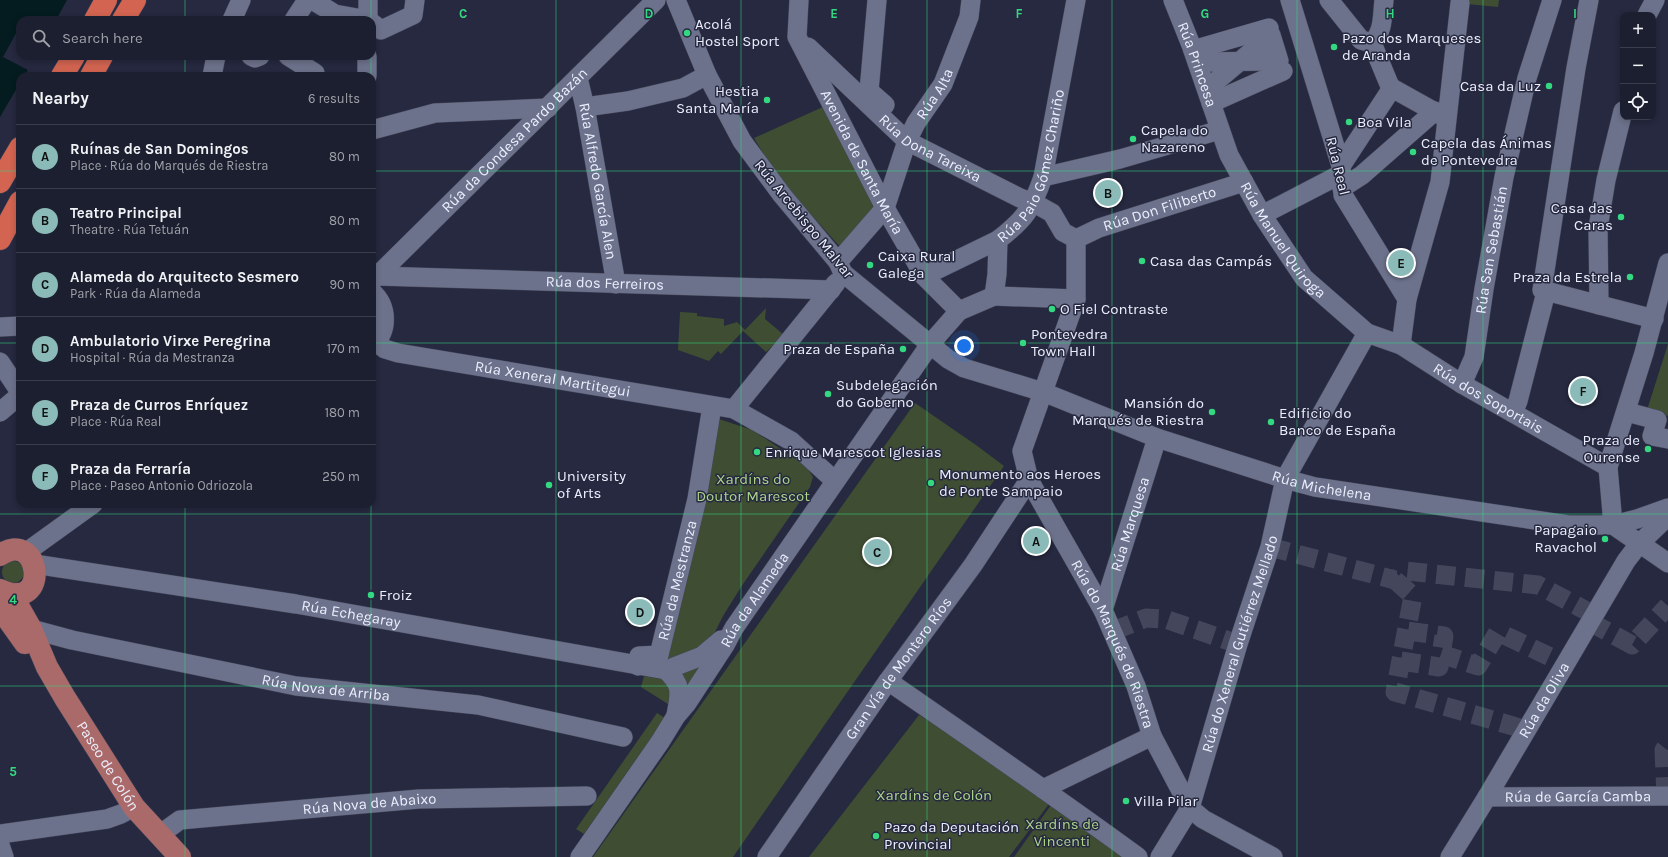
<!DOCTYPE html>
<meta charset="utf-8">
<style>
body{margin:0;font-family:Karla,sans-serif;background:#292c3b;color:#f1f3f6}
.controls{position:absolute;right:12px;top:12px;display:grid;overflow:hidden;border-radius:8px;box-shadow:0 2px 6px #0003}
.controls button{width:36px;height:36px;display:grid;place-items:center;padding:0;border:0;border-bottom:1px solid #3a3d4b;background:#1c1f2f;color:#f1f3f6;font:20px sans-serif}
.you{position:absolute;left:964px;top:346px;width:14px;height:14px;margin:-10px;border:3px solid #fff;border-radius:50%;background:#1a73e8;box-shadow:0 0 0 6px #1a73e833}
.badge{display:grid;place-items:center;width:26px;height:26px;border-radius:50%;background:#8bbbb9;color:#111;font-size:13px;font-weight:700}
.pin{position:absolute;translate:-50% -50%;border:2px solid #fff;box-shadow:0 1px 4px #0006}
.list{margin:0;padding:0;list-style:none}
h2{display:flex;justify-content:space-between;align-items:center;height:52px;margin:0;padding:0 16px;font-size:17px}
h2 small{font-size:13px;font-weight:400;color:#a0a2aa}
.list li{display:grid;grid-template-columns:26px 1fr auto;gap:12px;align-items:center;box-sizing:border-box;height:64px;padding:0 16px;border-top:1px solid #3a3d4b}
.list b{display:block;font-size:15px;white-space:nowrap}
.list p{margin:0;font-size:13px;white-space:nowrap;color:#a0a2aa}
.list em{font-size:13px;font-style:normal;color:#a0a2aa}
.icon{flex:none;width:22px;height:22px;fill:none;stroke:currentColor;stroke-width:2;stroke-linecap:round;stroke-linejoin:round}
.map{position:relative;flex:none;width:1668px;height:857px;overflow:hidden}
.search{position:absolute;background:#1c1f2f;box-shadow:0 2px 6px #0003;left:16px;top:16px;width:360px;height:44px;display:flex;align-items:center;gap:10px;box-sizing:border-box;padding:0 14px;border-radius:12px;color:#a0a2aa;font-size:15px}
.panel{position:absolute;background:#1c1f2f;box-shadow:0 2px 6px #0003;left:16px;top:72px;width:360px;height:436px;border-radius:12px}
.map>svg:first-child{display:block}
.green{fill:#3f4e32}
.water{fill:#041c1f}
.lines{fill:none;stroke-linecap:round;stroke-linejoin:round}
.street-tunnel{stroke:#44475c;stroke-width:19;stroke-dasharray:19 10;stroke-linecap:butt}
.street-casing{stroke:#444659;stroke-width:20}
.primary-casing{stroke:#444659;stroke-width:23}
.highway-casing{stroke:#444659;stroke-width:23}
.street{stroke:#6d728c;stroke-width:19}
.primary{stroke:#aa6a69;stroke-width:22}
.highway{stroke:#d26451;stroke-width:22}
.grid{fill:none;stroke:#33d881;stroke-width:1;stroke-opacity:0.55}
.poi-dot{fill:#33d881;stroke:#26293f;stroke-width:1.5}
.labels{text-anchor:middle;stroke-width:3;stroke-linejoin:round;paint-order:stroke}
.poi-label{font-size:15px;fill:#ebeefd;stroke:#26293f;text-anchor:start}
.street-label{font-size:15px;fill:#ebeefd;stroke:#26293f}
.park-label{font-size:15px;fill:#acd48b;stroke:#26293f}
.grid-label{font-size:13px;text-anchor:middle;font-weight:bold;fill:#33d881;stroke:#26293f;stroke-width:3;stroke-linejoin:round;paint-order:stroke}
</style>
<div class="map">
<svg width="1668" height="857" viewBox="0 0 1668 857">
<rect width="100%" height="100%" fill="#26293f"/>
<path class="green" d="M1467,0H1499L1498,7L1467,4Z
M825,106L875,210L842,249L779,179L754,138Z
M766,308L765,319L784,335L766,352L743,331L721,354L718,351L709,361L678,350L680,312L697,313V316L724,319V326L737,322L745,330Z
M1668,344V416L1647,410Z
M915,403L976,445L1004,466L733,857H593Z
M719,419L752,430L805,465L813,477L810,487L741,587L723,616L711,640L684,657L667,659Z
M2 572a11 11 0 1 1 22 0a11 11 0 1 1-22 0Z
M695,666L704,672L686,700L679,670Z
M644,676L662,679L671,687V706L641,687Z
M657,713L665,718L584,834L576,829Z
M919,715L1043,789L1052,800L1009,857H809Z
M1056,798L1137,857H1014Z"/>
<path class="water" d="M0,0H67L56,20H31L25,17L23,20H20V26L3,57L28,70L24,76H20V83L0,117Z"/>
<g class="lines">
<path class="street-tunnel" d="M1270,547L1395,580L1406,571L1538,585L1594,615
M1395,580L1413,596L1395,692L1527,730
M1590,622L1632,645L1668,606
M1113,631L1146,618L1165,619L1238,644
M1441,654L1478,666L1498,632L1565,664
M1401,661L1439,667L1444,636L1407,631
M1666,796L1664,750L1668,745"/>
<defs>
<g id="street">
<path d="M312,0L335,14L368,20"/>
<path id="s1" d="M676,0L707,75L742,141L782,195L838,262L843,273L948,359L964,368L1043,392L1157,438L1285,479L1315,487L1568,525H1613L1637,519L1668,508"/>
<path id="s2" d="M799,0L797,37L885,208L924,276L959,311"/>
<path d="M877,0L869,91L885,105"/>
<path id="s3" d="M1173,0L1191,45L1229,155L1262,215L1304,278L1367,333L1401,345L1462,384L1608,467"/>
<path d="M1290,0L1341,166L1343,195L1407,299L1401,345"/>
<path d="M1329,0L1361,40L1372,43C1384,31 1382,16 1384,0"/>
<path d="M1589,0L1576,68L1542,290L1654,319"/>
<path d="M1647,15L1655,0"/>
<path d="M232,20L241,0"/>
<path d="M294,20L307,0"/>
<path d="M368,20V0"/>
<path d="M372,23L381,30L413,15L415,0"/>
<path d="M1372,43L1389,84L1392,88L1444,117"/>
<path id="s4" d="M808,47L907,141L1020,198L1034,203L1052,213L1063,232L1076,239"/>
<path d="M1193,50L1269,28"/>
<path d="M251,56L255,58L260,56"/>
<path d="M288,56L315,73L313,76"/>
<path d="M1197,62L1279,61L1271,35L1207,89"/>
<path d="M212,76L216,56"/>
<path d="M367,76V56"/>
<path id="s5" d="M578,78L585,107L616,284"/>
<path d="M1211,103L1283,71"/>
<path d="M585,107L628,101L683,88L707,75"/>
<path d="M372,130L435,113L548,108"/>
<path d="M1341,166L1392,88"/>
<path d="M1043,177L1120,159L1220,130"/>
<path d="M1342,188L1362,175L1435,111"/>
<path d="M1262,215L1341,174"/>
<path id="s6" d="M1076,239V299L1022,451L1029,480L1103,610L1136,686L1152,736L1190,808L1203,819L1273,857"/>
<path id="s7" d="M1076,239L1099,228L1244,182"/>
<path id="s8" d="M838,262L885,208L907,141L916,123L943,84L969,17L971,0"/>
<path id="s9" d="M378,276L831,290"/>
<path d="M924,276L998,240"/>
<path id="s10" d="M373,280L656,0"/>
<path d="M372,292C388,306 389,332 372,345"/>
<path d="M994,296L1076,299"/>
<path d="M1407,299L1440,182L1460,3"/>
<path d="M1599,305L1598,228L1606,180L1623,111"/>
<path d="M0,327L20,326"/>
<path id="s11" d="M376,342L385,349L398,353L734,409L791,441L835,481"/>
<path d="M0,362L20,392"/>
<path id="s12" d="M1462,384L1474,357L1484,289L1504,177L1527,78L1552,0"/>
<path d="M734,409L836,283"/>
<path d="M0,412L20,395"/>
<path d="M1627,412L1657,420L1652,436L1668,439"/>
<path d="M1513,413L1518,401L1546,292"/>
<path d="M1613,525L1608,467L1644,353L1668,263"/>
<path d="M1613,525L1668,563"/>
<path d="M25,553L93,504"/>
<path id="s13" d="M34,564L296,604L666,670L702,656L721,640"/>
<path id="s14" d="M1103,610L1157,438"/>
<path id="s15" d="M31,629L72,640L296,686L478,705L623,737"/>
<path id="s16" d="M638,666L639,656L659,655L697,499L712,406"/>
<path d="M666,670C683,686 680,693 676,715"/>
<path d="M888,681C972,739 1056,797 1138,857"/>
<path d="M1043,789L1152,736"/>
<path id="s17" d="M1487,797L1668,796"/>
<path d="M0,834L107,819L121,814L134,807"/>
<path id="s18" d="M159,835L180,820L419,799L587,796"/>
<path d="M0,845L4,857"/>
<path id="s19" d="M580,857L660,742L676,716L687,703L725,645L734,628L931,343L959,311L994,296L997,274L998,240C1025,219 1032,209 1043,177L1076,0"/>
<path id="s20" d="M767,857L888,681L973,565L1029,480"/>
<path id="s21" d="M1160,857L1190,808L1238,644L1270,547L1285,479L1367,333"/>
<path id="s22" d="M1450,857L1487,797L1626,561L1639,544L1668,516"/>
</g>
<g id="primary">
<path d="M0,555C40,527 52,614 0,590"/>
<path id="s23" d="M18,594V606L31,629L47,667L65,698L134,807L180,857"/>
<path d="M0,608L25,643"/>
</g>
<path id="highway" d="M95,20L106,0
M123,20L135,0
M62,76L74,56
M91,76L102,56
M0,182L20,148
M0,239L20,202"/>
</defs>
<use href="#street" class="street-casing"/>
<use href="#primary" class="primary-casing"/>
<use href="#highway" class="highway-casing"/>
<use href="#street" class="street"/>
<use href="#primary" class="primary"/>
<use href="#highway" class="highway"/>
</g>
<path class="grid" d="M185,0V20M371,0V20M556,0V857M741,0V857M927,0V857M1112,0V857M1297,0V857M1483,0V857M185,56V76M371,56V76M0,171H20M372,171H1668M0,343H20M372,343H1668M185,504V857M371,504V857M0,514H1668M0,686H1668"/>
<g class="poi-dot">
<circle cx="687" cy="33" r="4"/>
<circle cx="1334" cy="47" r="4"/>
<circle cx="1549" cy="86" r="4"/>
<circle cx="767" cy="100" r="4"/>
<circle cx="1349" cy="122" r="4"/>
<circle cx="1133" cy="139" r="4"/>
<circle cx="1413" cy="152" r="4"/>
<circle cx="1621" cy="217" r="4"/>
<circle cx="1142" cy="261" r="4"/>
<circle cx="870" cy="265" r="4"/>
<circle cx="1630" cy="277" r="4"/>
<circle cx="1052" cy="309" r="4"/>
<circle cx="1023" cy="343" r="4"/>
<circle cx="903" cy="349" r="4"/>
<circle cx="828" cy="394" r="4"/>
<circle cx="1212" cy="412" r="4"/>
<circle cx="1271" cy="422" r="4"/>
<circle cx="1648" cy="449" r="4"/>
<circle cx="757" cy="452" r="4"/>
<circle cx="931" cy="483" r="4"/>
<circle cx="549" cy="485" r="4"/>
<circle cx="1605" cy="539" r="4"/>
<circle cx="371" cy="595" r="4"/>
<circle cx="1126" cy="801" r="4"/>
<circle cx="876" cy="836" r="4"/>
</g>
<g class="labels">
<g class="poi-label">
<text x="695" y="29">Acolá<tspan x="695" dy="17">Hostel Sport</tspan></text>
<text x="1342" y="43">Pazo dos Marqueses<tspan x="1342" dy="17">de Aranda</tspan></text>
<text x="1541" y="91" text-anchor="end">Casa da Luz</text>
<text x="759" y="96" text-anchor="end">Hestia<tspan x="759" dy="17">Santa María</tspan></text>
<text x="1357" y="127">Boa Vila</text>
<text x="1141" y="135">Capela do<tspan x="1141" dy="17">Nazareno</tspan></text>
<text x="1421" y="148">Capela das Ánimas<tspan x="1421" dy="17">de Pontevedra</tspan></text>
<text x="1613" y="213" text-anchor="end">Casa das<tspan x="1613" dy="17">Caras</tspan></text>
<text x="878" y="261">Caixa Rural<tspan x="878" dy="17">Galega</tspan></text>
<text x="1150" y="266">Casa das Campás</text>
<text x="1622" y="282" text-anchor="end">Praza da Estrela</text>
<text x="1060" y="314">O Fiel Contraste</text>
<text x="1031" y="339">Pontevedra<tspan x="1031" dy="17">Town Hall</tspan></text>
<text x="895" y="354" text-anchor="end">Praza de España</text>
<text x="836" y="390">Subdelegación<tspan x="836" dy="17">do Goberno</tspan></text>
<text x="1204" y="408" text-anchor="end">Mansión do<tspan x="1204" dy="17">Marqués de Riestra</tspan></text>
<text x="1279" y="418">Edificio do<tspan x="1279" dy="17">Banco de España</tspan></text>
<text x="1640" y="445" text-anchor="end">Praza de<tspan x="1640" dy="17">Ourense</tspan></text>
<text x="765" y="457">Enrique Marescot Iglesias</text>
<text x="939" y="479">Monumento aos Heroes<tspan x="939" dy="17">de Ponte Sampaio</tspan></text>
<text x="557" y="481">University<tspan x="557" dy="17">of Arts</tspan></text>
<text x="1597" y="535" text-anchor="end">Papagaio<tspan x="1597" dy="17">Ravachol</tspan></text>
<text x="379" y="600">Froiz</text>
<text x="1134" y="806">Villa Pilar</text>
<text x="884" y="832">Pazo da Deputación<tspan x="884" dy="17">Provincial</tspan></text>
</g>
<g class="street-label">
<text dy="5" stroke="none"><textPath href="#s3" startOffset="69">Rúa Princesa</textPath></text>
<text dy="5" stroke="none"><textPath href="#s8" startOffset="197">Rúa Alta</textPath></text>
<text dy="5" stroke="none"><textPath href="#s10" startOffset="199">Rúa da Condesa Pardo Bazán</textPath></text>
<text dy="5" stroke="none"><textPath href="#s4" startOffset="160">Rúa Dona Tareixa</textPath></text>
<text dy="5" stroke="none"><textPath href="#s2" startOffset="178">Avenida de Santa María</textPath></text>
<text dy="5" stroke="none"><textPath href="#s19" startOffset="844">Rúa Paio Gómez Chariño</textPath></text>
<text transform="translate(1338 166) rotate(76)" y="5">Rúa Real</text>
<text dy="5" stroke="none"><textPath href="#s5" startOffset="105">Rúa Alfredo García Alen</textPath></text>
<text dy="5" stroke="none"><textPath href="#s7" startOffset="89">Rúa Don Filiberto</textPath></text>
<text transform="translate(804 219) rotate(51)" y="5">Rúa Arcebispo Malvar</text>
<text dy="5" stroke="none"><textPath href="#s3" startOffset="266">Rúa Manuel Quiroga</textPath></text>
<text dy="5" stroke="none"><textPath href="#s12" startOffset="138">Rúa San Sebastián</textPath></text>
<text dy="5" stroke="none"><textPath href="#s9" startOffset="227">Rúa dos Ferreiros</textPath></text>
<text dy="5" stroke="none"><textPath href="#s11" startOffset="182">Rúa Xeneral Martitegui</textPath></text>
<text dy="5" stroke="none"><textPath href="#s3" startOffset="531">Rúa dos Soportais</textPath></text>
<text dy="5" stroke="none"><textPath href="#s1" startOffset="854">Rúa Michelena</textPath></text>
<text dy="5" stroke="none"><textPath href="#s14" startOffset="90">Rúa Marquesa</textPath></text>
<text dy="5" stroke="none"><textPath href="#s16" startOffset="107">Rúa da Mestranza</textPath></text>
<text dy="5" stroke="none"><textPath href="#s19" startOffset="311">Rúa da Alameda</textPath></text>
<text dy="5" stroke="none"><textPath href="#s13" startOffset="321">Rúa Echegaray</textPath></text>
<text dy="5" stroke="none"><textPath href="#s21" startOffset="229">Rúa do Xeneral Gutiérrez Mellado</textPath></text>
<text dy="5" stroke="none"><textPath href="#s6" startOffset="436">Rúa do Marqués de Riestra</textPath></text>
<text dy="5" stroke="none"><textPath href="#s20" startOffset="230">Gran Vía de Montero Ríos</textPath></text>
<text dy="5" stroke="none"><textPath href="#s15" startOffset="301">Rúa Nova de Arriba</textPath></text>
<text dy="5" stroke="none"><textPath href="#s22" startOffset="183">Rúa da Oliva</textPath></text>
<text dy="5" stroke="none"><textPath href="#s23" startOffset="196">Paseo de Colón</textPath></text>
<text dy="5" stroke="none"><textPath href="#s17" startOffset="91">Rúa de García Camba</textPath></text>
<text dy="5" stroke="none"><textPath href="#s18" startOffset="216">Rúa Nova de Abaixo</textPath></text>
</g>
<g class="park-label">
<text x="753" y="484">Xardíns do<tspan x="753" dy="17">Doutor Marescot</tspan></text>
<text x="934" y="800">Xardíns de Colón</text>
<text x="1062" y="829">Xardíns de<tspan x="1062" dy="17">Vincenti</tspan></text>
</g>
</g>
<g class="grid-label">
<text x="463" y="18">C</text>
<text x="649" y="18">D</text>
<text x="834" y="18">E</text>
<text x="1019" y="18">F</text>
<text x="1205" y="18">G</text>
<text x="1390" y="18">H</text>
<text x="1575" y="18">I</text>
<text x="13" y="604">4</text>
<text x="13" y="776">5</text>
</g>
</svg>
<div class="controls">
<button>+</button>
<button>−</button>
<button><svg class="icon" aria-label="locate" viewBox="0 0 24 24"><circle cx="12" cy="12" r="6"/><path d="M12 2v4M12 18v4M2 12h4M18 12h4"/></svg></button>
</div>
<div class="you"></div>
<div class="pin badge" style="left:1036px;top:541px">A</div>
<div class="pin badge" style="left:1108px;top:193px">B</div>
<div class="pin badge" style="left:877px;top:552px">C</div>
<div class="pin badge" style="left:640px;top:612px">D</div>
<div class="pin badge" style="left:1401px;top:263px">E</div>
<div class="pin badge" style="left:1583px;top:391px">F</div>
<div class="search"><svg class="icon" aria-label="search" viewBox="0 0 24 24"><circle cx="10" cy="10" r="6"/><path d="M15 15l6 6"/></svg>Search here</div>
<section class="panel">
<h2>Nearby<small>6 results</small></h2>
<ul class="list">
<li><span class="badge">A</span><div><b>Ruínas de San Domingos</b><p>Place · Rúa do Marqués de Riestra</p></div><em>80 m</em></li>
<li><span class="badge">B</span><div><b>Teatro Principal</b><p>Theatre · Rúa Tetuán</p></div><em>80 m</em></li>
<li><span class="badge">C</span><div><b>Alameda do Arquitecto Sesmero</b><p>Park · Rúa da Alameda</p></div><em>90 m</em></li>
<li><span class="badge">D</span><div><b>Ambulatorio Virxe Peregrina</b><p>Hospital · Rúa da Mestranza</p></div><em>170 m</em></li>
<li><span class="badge">E</span><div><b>Praza de Curros Enríquez</b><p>Place · Rúa Real</p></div><em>180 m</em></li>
<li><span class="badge">F</span><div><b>Praza da Ferraría</b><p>Place · Paseo Antonio Odriozola</p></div><em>250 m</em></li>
</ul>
</section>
</div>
